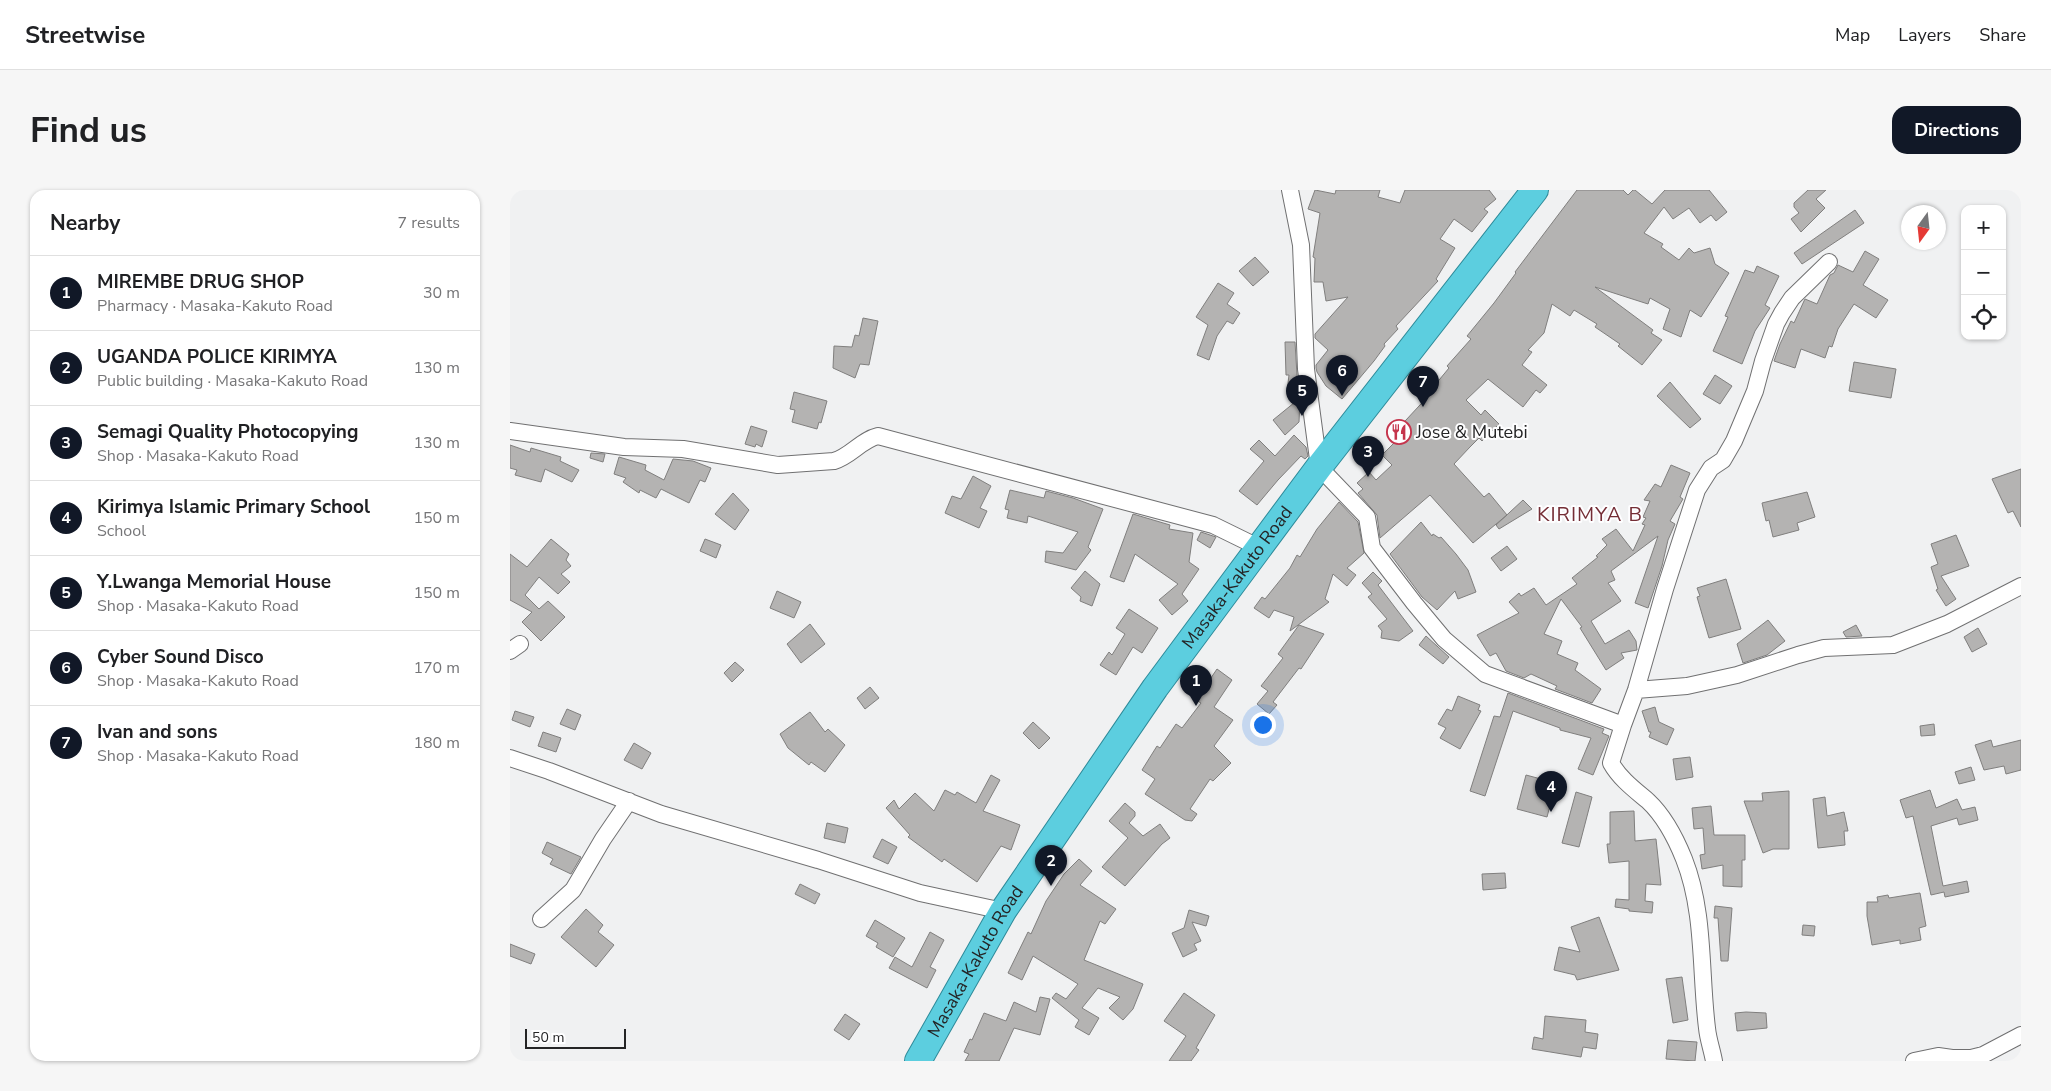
<!DOCTYPE html>
<meta charset="utf-8">
<style>
body{margin:0;font-family:"Nunito Sans",sans-serif;background:#f6f6f6;color:#202124}
.controls{position:absolute;right:15px;top:15px;display:grid;overflow:hidden;border-radius:10px;box-shadow:0 1px 4px #0004}
.controls button{width:45px;height:45px;display:grid;place-items:center;padding:0;border:0;border-bottom:1px solid #e0e0e0;background:#fff;color:#202124;font:25px sans-serif}
.compass{position:absolute;left:1391px;top:15px;width:45px;height:45px;border-radius:50%;background:#fff;box-shadow:0 1px 4px #0004;rotate:195deg}
.scale{position:absolute;left:15px;bottom:12px;width:101px;box-sizing:border-box;padding-left:5px;border:2px solid #242425;border-top:0;font-size:14px;line-height:18px;white-space:nowrap;color:#242425;-webkit-text-stroke:4px #fefeff;paint-order:stroke}
.you{position:absolute;left:752px;top:534px;width:18px;height:18px;margin:-12px;border:4px solid #fff;border-radius:50%;background:#1a73e8;box-shadow:0 0 0 8px #1a73e833}
.badge{display:grid;place-items:center;width:32px;height:32px;border-radius:50%;background:#111827;color:#fff;font-size:16px;font-weight:700}
.pin{position:absolute;translate:-50% -41px;filter:drop-shadow(0 1px 2px #0008)}
.pin::after{content:'';position:absolute;top:26px;width:18px;height:15px;background:inherit;clip-path:polygon(0 0,100% 0,50% 100%)}
.list{margin:0;padding:0;list-style:none}
h2{display:flex;justify-content:space-between;align-items:center;height:65px;margin:0;padding:0 20px;font-size:21px}
h2 small{font-size:16px;font-weight:400;color:#757577}
.list li{display:grid;grid-template-columns:32px 1fr auto;gap:15px;align-items:center;box-sizing:border-box;height:75px;padding:0 20px;border-top:1px solid #e0e0e0}
.list b{display:block;font-size:19px;white-space:nowrap}
.list p{margin:0;font-size:16px;white-space:nowrap;color:#757577}
.list em{font-size:16px;font-style:normal;color:#757577}
.icon{flex:none;width:28px;height:28px;fill:none;stroke:currentColor;stroke-width:2;stroke-linecap:round;stroke-linejoin:round}
.map{position:relative;flex:none;width:1511px;height:871px;overflow:hidden;border-radius:15px}
header{display:flex;align-items:center;gap:30px;box-sizing:border-box;height:70px;padding:0 25px;background:#fff;border-bottom:1px solid #e0e0e0}
header strong{font-size:24px}
nav{display:flex;gap:28px;margin-inline-start:auto;font-size:18px}
.intro{display:flex;align-items:center;justify-content:space-between;box-sizing:border-box;height:120px;padding:0 30px}
h1{margin:0;font-size:35px}
.button{padding:12px 22px;border-radius:15px;background:#111827;color:#fff;font-size:18px;font-weight:700}
main{display:flex;gap:30px;padding:0 30px}
aside{flex:1;background:#fff;border-radius:15px;box-shadow:0 1px 4px #0004}
.map>svg:first-child{display:block}
.building{fill:#b4b3b2;stroke:#807f7e}
.lines{fill:none;stroke-linecap:round;stroke-linejoin:round}
.minor-casing{stroke:#707071;stroke-width:18}
.trunk-casing{stroke:#2e8a99;stroke-width:28}
.minor{stroke:#fff;stroke-width:16}
.trunk{stroke:#5ccedf;stroke-width:26}
.labels{text-anchor:middle;stroke-width:4;stroke-linejoin:round;paint-order:stroke}
.poi-label{font-size:18px;fill:#242425;stroke:#fefeff;text-anchor:start}
.street-label{font-size:18px;fill:#242425;stroke:#fefeff}
.quarter-label{font-size:20px;letter-spacing:1px;fill:#742d35;stroke:#fefeff}
</style>
<header>
<strong>Streetwise</strong>
<nav><a>Map</a><a>Layers</a><a>Share</a></nav>
</header>
<div class="intro"><h1>Find us</h1><a class="button">Directions</a></div>
<main>
<aside>
<h2>Nearby<small>7 results</small></h2>
<ul class="list">
<li><span class="badge">1</span><div><b>MIREMBE DRUG SHOP</b><p>Pharmacy · Masaka-Kakuto Road</p></div><em>30 m</em></li>
<li><span class="badge">2</span><div><b>UGANDA POLICE KIRIMYA</b><p>Public building · Masaka-Kakuto Road</p></div><em>130 m</em></li>
<li><span class="badge">3</span><div><b>Semagi Quality Photocopying</b><p>Shop · Masaka-Kakuto Road</p></div><em>130 m</em></li>
<li><span class="badge">4</span><div><b>Kirimya Islamic Primary School</b><p>School</p></div><em>150 m</em></li>
<li><span class="badge">5</span><div><b>Y.Lwanga Memorial House</b><p>Shop · Masaka-Kakuto Road</p></div><em>150 m</em></li>
<li><span class="badge">6</span><div><b>Cyber Sound Disco</b><p>Shop · Masaka-Kakuto Road</p></div><em>170 m</em></li>
<li><span class="badge">7</span><div><b>Ivan and sons</b><p>Shop · Masaka-Kakuto Road</p></div><em>180 m</em></li>
</ul>
</aside>
<div class="map">
<svg width="1511" height="871" viewBox="0 0 1511 871">
<rect width="100%" height="100%" fill="#f0f1f2"/>
<path class="building" d="M805,0L825,4L826,0H870L868,7L890,13L895,0H979L986,9L974,19L978,22L962,42L944,29L930,49L945,58L926,89L928,91L886,136L888,139L874,154L875,156L864,171L832,209L816,196L807,182L806,178V175L818,160L805,148V144L838,107L816,111L813,92H804L805,68L803,67L810,23L798,19Z
M1067,0H1113L1118,5L1123,0H1125L1142,14L1155,0H1199L1217,22L1206,31L1201,25L1190,33L1179,18L1163,29L1154,17L1134,43L1153,54L1151,57L1169,70L1179,58L1184,63L1200,58L1205,74L1219,83L1191,127L1180,120L1171,147L1153,139L1160,119L1140,108L1138,114L1085,97L1143,140L1141,143L1152,150L1132,175L1108,156L1110,154L1085,137L1087,134L1064,120L1060,126L1042,114L1034,143L1018,160L1022,162L1012,175L1037,195L1030,203L1026,200L1013,217L978,189L956,210L971,225L975,220L989,234L972,251L969,248L960,257L944,274L974,307L979,303L997,325L963,353L920,305L870,348L867,325L848,303L853,299L847,293L859,282L866,290L882,275L872,265L888,249L883,244L922,202L920,201L939,178L937,176L961,149L957,146L984,113L1006,83L1005,82Z
M1298,0H1316L1306,9L1315,18L1291,42L1281,29L1289,23L1284,17V13Z
M1345,20L1354,33L1292,74L1284,63Z
M1355,61L1369,69L1353,95L1378,110L1366,128L1344,114L1328,139L1322,157L1319,156L1315,168L1291,159L1285,178L1264,171L1270,154L1281,131L1284,133L1294,111L1295,109L1307,114L1320,85L1324,83L1328,75L1343,82Z
M745,67L759,82L743,96L729,81Z
M1247,76L1269,86L1255,115L1260,118L1245,141L1232,174L1203,161L1218,127L1215,126L1235,80L1244,83Z
M708,93L724,103L717,114L730,123L723,134L717,131L707,146L699,170L687,165L698,135L686,127Z
M353,128L368,131L359,175L350,174L345,188L323,178L324,156L342,157L345,145L349,146Z
M775,152H785L788,202L777,201L779,185H776Z
M1344,172L1386,179L1381,208L1339,201Z
M1205,185L1222,196L1210,214L1193,204Z
M1160,192L1191,229L1180,238L1147,206Z
M284,202L317,211L311,233L309,232L307,239L282,232L285,220L280,219Z
M790,208L789,232L775,245L763,230Z
M241,236L257,241L252,257L246,254L245,257L235,254Z
M784,245L796,257L798,266L795,269L791,266L768,290L747,315L729,301L754,271L740,259L749,250L765,266Z
M0,255L20,262L21,258L51,267L50,271L69,280L62,292L35,279L31,292L5,285L7,280L0,278Z
M81,263L95,264L93,272L80,268Z
M109,267L136,275L135,280L154,290L163,269L183,271L201,278L195,292L190,290L179,313L151,299L146,308L130,300L129,303L113,292L116,288L104,284Z
M1161,275L1180,283L1170,307L1173,309L1160,331L1165,334L1158,350L1152,376L1138,418L1125,413L1148,346L1101,381L1105,390L1098,393L1111,411L1081,431L1095,454L1119,440L1126,451L1127,460L1111,463L1114,468L1096,480L1070,438L1072,437L1051,409L1034,444L1052,451L1047,464L1068,473L1065,480L1091,499L1082,513L1045,499L1047,496L1021,484L1014,488L996,481L986,463L980,466L967,445L1009,423L999,412L1009,403L1011,406L1024,398L1036,415L1067,394L1062,388L1088,367L1086,366L1097,355L1092,349L1106,339L1123,361L1135,335L1132,334L1136,328L1133,327L1140,311L1134,310L1145,294L1151,297Z
M1511,279V337L1503,321L1498,323L1482,289Z
M463,286L481,296L470,318L477,321L469,338L435,323L442,306L451,309Z
M500,300L534,308L536,301L563,308L593,319L578,357L581,360L566,380L535,372L536,361L553,363L568,342L518,326L517,333L497,328L499,320L495,319Z
M1297,302L1305,327L1287,333L1289,340L1263,347L1259,330L1256,331L1252,313Z
M223,303L239,320L225,340L205,324Z
M1013,310L1022,319L989,339L986,335Z
M829,312L848,332L854,363L837,378L846,385L837,396L823,384L815,409L819,412L780,441L784,427L764,420L759,428L744,418L752,407L755,409L780,378L787,365L790,367L807,339Z
M623,324L660,335L659,339L683,343L679,372L689,379L672,404L678,411L662,425L649,410L668,394L625,364L614,392L600,387Z
M911,332L922,346L923,344L929,348L931,347L946,364L958,380L966,402L948,409L945,401L927,420L912,407L880,364Z
M691,342L706,347L700,358L687,350Z
M1446,345L1459,376L1431,386L1446,409L1436,416L1426,400L1428,399L1421,377L1428,374L1421,354Z
M41,349L59,364L56,370L61,376L51,384L60,392L48,404L29,387L15,405L29,419L38,411L55,427L31,451L12,432L22,422L0,410V364L17,377Z
M195,349L211,355L206,368L190,361Z
M997,356L1007,369L991,381L981,368Z
M575,381L590,394L582,416L570,411L571,407L561,398Z
M863,382L872,391L868,395L903,441L889,451L871,448L872,441L868,436L877,429L858,407L862,404L852,393Z
M1216,389L1231,439L1199,448L1187,407L1190,406L1187,398Z
M267,401L291,412L284,428L260,418Z
M619,419L648,438L632,463L623,457L606,485L590,475L599,462L602,465L615,444L606,438Z
M1258,430L1275,451L1257,465L1233,473L1227,454Z
M300,434L315,454L291,473L277,454Z
M789,435L814,444L791,479L789,478L763,512L767,515L759,524L747,514L758,501L751,496L773,468L768,464Z
M1346,435L1352,446L1336,447L1333,442Z
M1468,438L1477,454L1462,462L1454,447Z
M916,446L939,467L933,474L909,455Z
M225,472L234,480L222,492L214,483Z
M707,479L722,490L704,517L723,530L704,556L721,573L703,591L700,589L680,619L687,624L682,631L675,630L635,604L645,589L632,580L647,556L650,558L666,534L672,538L691,513L686,510Z
M360,497L369,508L355,519L347,508Z
M998,503L1094,539L1092,543L1099,546L1083,585L1068,579L1081,548L1050,540V538L1003,521L975,606L960,601L984,526L990,527Z
M948,506L970,515L968,520L971,521L950,559L930,548L936,538L928,534L937,519L942,521Z
M1145,517L1149,532L1164,539L1157,555L1139,547L1141,542H1139L1132,521Z
M57,519L71,525L65,540L50,534Z
M5,521L24,527L20,537L2,530Z
M300,522L315,542L318,539L335,555L315,582L301,572L299,575L278,558L270,544Z
M523,532L540,548L529,559L513,543Z
M1424,534L1425,545L1411,546L1410,536Z
M33,542L51,548L46,562L28,556Z
M1481,550L1483,557L1511,550V580L1496,584L1494,576L1474,580L1465,555Z
M124,553L141,563L132,579L114,570Z
M1180,567L1183,587L1166,590L1163,569Z
M1461,577L1465,590L1449,594L1445,582Z
M481,585L490,590L473,621L510,635L501,660L491,656L467,692L434,669L432,672L398,647L400,645L376,618L384,610L389,619L405,603L424,621L435,600L445,605L447,602L466,613Z
M1016,585L1046,593L1037,627L1007,619Z
M1420,600L1426,618L1447,609L1452,620L1465,617L1468,630L1449,635L1447,628L1421,636L1433,696L1457,691L1459,702L1435,707L1434,702L1421,705L1403,626L1396,628L1390,610Z
M1279,601V659H1263L1253,663L1234,611H1253L1252,603Z
M1066,602L1082,607L1069,657L1052,653Z
M1315,607L1317,626L1334,622L1338,641H1334L1335,655L1308,658L1303,609Z
M615,613L625,622V626L619,633L633,646L650,634L660,648L652,654L615,696L592,677L618,648L599,631Z
M1201,616L1204,645H1235V670H1232V697L1213,696V675L1192,679L1190,665L1195,664L1193,638L1184,639L1182,618Z
M1124,621L1125,651L1146,649L1151,695L1136,694L1135,711L1143,712L1142,723L1119,721V719L1105,717L1106,709L1119,710V671L1099,673L1097,654H1100V622Z
M317,633L338,638L335,653L314,648Z
M372,649L387,657L378,674L363,667Z
M37,652L71,667L61,684L40,674L43,669L32,663Z
M569,669L582,681L570,695L606,719L595,734L590,731L574,770L633,794L623,819L613,830L599,818L610,807L588,798L572,818L589,828L579,845L565,837L569,830L542,808L546,803L556,809L568,794L523,766L512,790L498,783L518,742L521,744L536,711L554,684Z
M995,683L996,698L973,700L972,684Z
M290,694L310,704L305,714L285,704Z
M1410,703L1416,736L1409,738L1411,750L1390,754V750L1362,755L1357,726V712H1368L1367,707L1378,705L1379,708Z
M1205,716L1222,718L1218,771H1211L1208,728H1204Z
M76,719L93,735L88,742L104,755L86,777L51,747Z
M679,720L699,726L696,736L682,732L691,751L684,754L687,760L673,767L662,743L674,738Z
M1089,727L1109,780L1067,790L1065,785L1044,780L1049,757L1070,762L1061,737Z
M365,730L395,748L383,767L366,757L368,753L356,746Z
M1293,735L1305,736L1304,746L1292,745Z
M420,742L434,750L420,777L426,780L417,798L379,778L385,767L402,777Z
M0,754L25,764L21,774L0,766Z
M1172,787L1178,830L1163,833L1156,789Z
M674,803L705,825L686,858L689,860L681,871H659L676,846L654,831Z
M530,807L540,809L530,845L504,838L489,871H455L459,864L454,862L460,849L462,850L474,823L496,831L504,812L526,822Z
M1236,822L1256,823L1257,838L1227,841L1225,823Z
M335,824L350,834L339,850L324,840Z
M1035,826L1076,830L1075,842L1088,844L1086,859L1073,857L1071,867L1022,859L1024,847L1033,849Z
M1158,850L1187,852L1185,871L1156,869Z"/>
<g class="lines">
<defs>
<path id="minor" d="M780,0L791,55L796,179L809,277L857,327L862,358L904,413L934,449L975,484L1113,535L1101,573C1110,589 1125,600 1138,611C1154,626 1166,649 1174,669C1195,722 1190,782 1197,838C1198,849 1202,860 1204,871
M0,241L114,257L173,259L268,275L324,271C341,266 351,250 368,246L703,335L750,358
M0,461L10,454
M1126,500L1177,496L1227,485L1288,465L1314,458L1383,455L1437,434L1511,396
M1113,535L1126,500L1155,399L1187,300L1201,278L1213,270L1224,251L1245,201L1253,171L1266,134L1272,123L1282,108L1319,72
M0,568L39,581L151,624L308,670L410,703L493,721
M31,729L63,700L93,649L119,611
M1404,871L1428,866L1442,868H1461L1473,865L1511,845"/>
<g id="trunk">
<path id="s1" d="M408,871L493,721L645,498L809,277L1025,0"/>
</g>
</defs>
<use href="#minor" class="minor-casing"/>
<use href="#trunk" class="trunk-casing"/>
<use href="#minor" class="minor"/>
<use href="#trunk" class="trunk"/>
</g>
<defs>
<symbol id="restaurant-ring" viewBox="-11 -11 22 22"><circle r="9.5" fill="#fefeff" stroke="#c5344c" stroke-width="1.5"/><path d="M-5-6h1v4h1v-4h1v4h1v-4h1v5L-1.5 .5V6h-2V.5L-5-1ZM5-6V6H3V1.5H1.5Q1.5-4 5-6Z" fill="#c5344c"/></symbol>
</defs>
<g fill-rule="evenodd">
<use href="#restaurant-ring" x="875" y="228" width="28" height="28"/>
</g>
<g class="labels">
<g class="poi-label">
<text x="906" y="248">Jose &amp; Mutebi</text>
</g>
<g class="street-label">
<text dy="6" stroke="none"><textPath href="#s1" startOffset="580">Masaka-Kakuto Road</textPath></text>
<text dy="6" stroke="none"><textPath href="#s1" startOffset="115">Masaka-Kakuto Road</textPath></text>
</g>
<g class="quarter-label">
<text x="1080" y="331">KIRIMYA B</text>
</g>
</g>
</svg>
<div class="controls">
<button>+</button>
<button>−</button>
<button><svg class="icon" aria-label="locate" viewBox="0 0 24 24"><circle cx="12" cy="12" r="6"/><path d="M12 2v4M12 18v4M2 12h4M18 12h4"/></svg></button>
</div>
<svg class="compass" viewBox="-18 -18 36 36"><path d="M0-13l5 13h-10z" fill="#e53935"/><path d="M0 13l5-13h-10z" fill="#757577"/></svg>
<div class="scale">50 m</div>
<div class="you"></div>
<div class="pin badge" style="left:686px;top:516px">1</div>
<div class="pin badge" style="left:541px;top:696px">2</div>
<div class="pin badge" style="left:858px;top:287px">3</div>
<div class="pin badge" style="left:1041px;top:622px">4</div>
<div class="pin badge" style="left:792px;top:226px">5</div>
<div class="pin badge" style="left:832px;top:206px">6</div>
<div class="pin badge" style="left:913px;top:217px">7</div>
</div>
</main>
